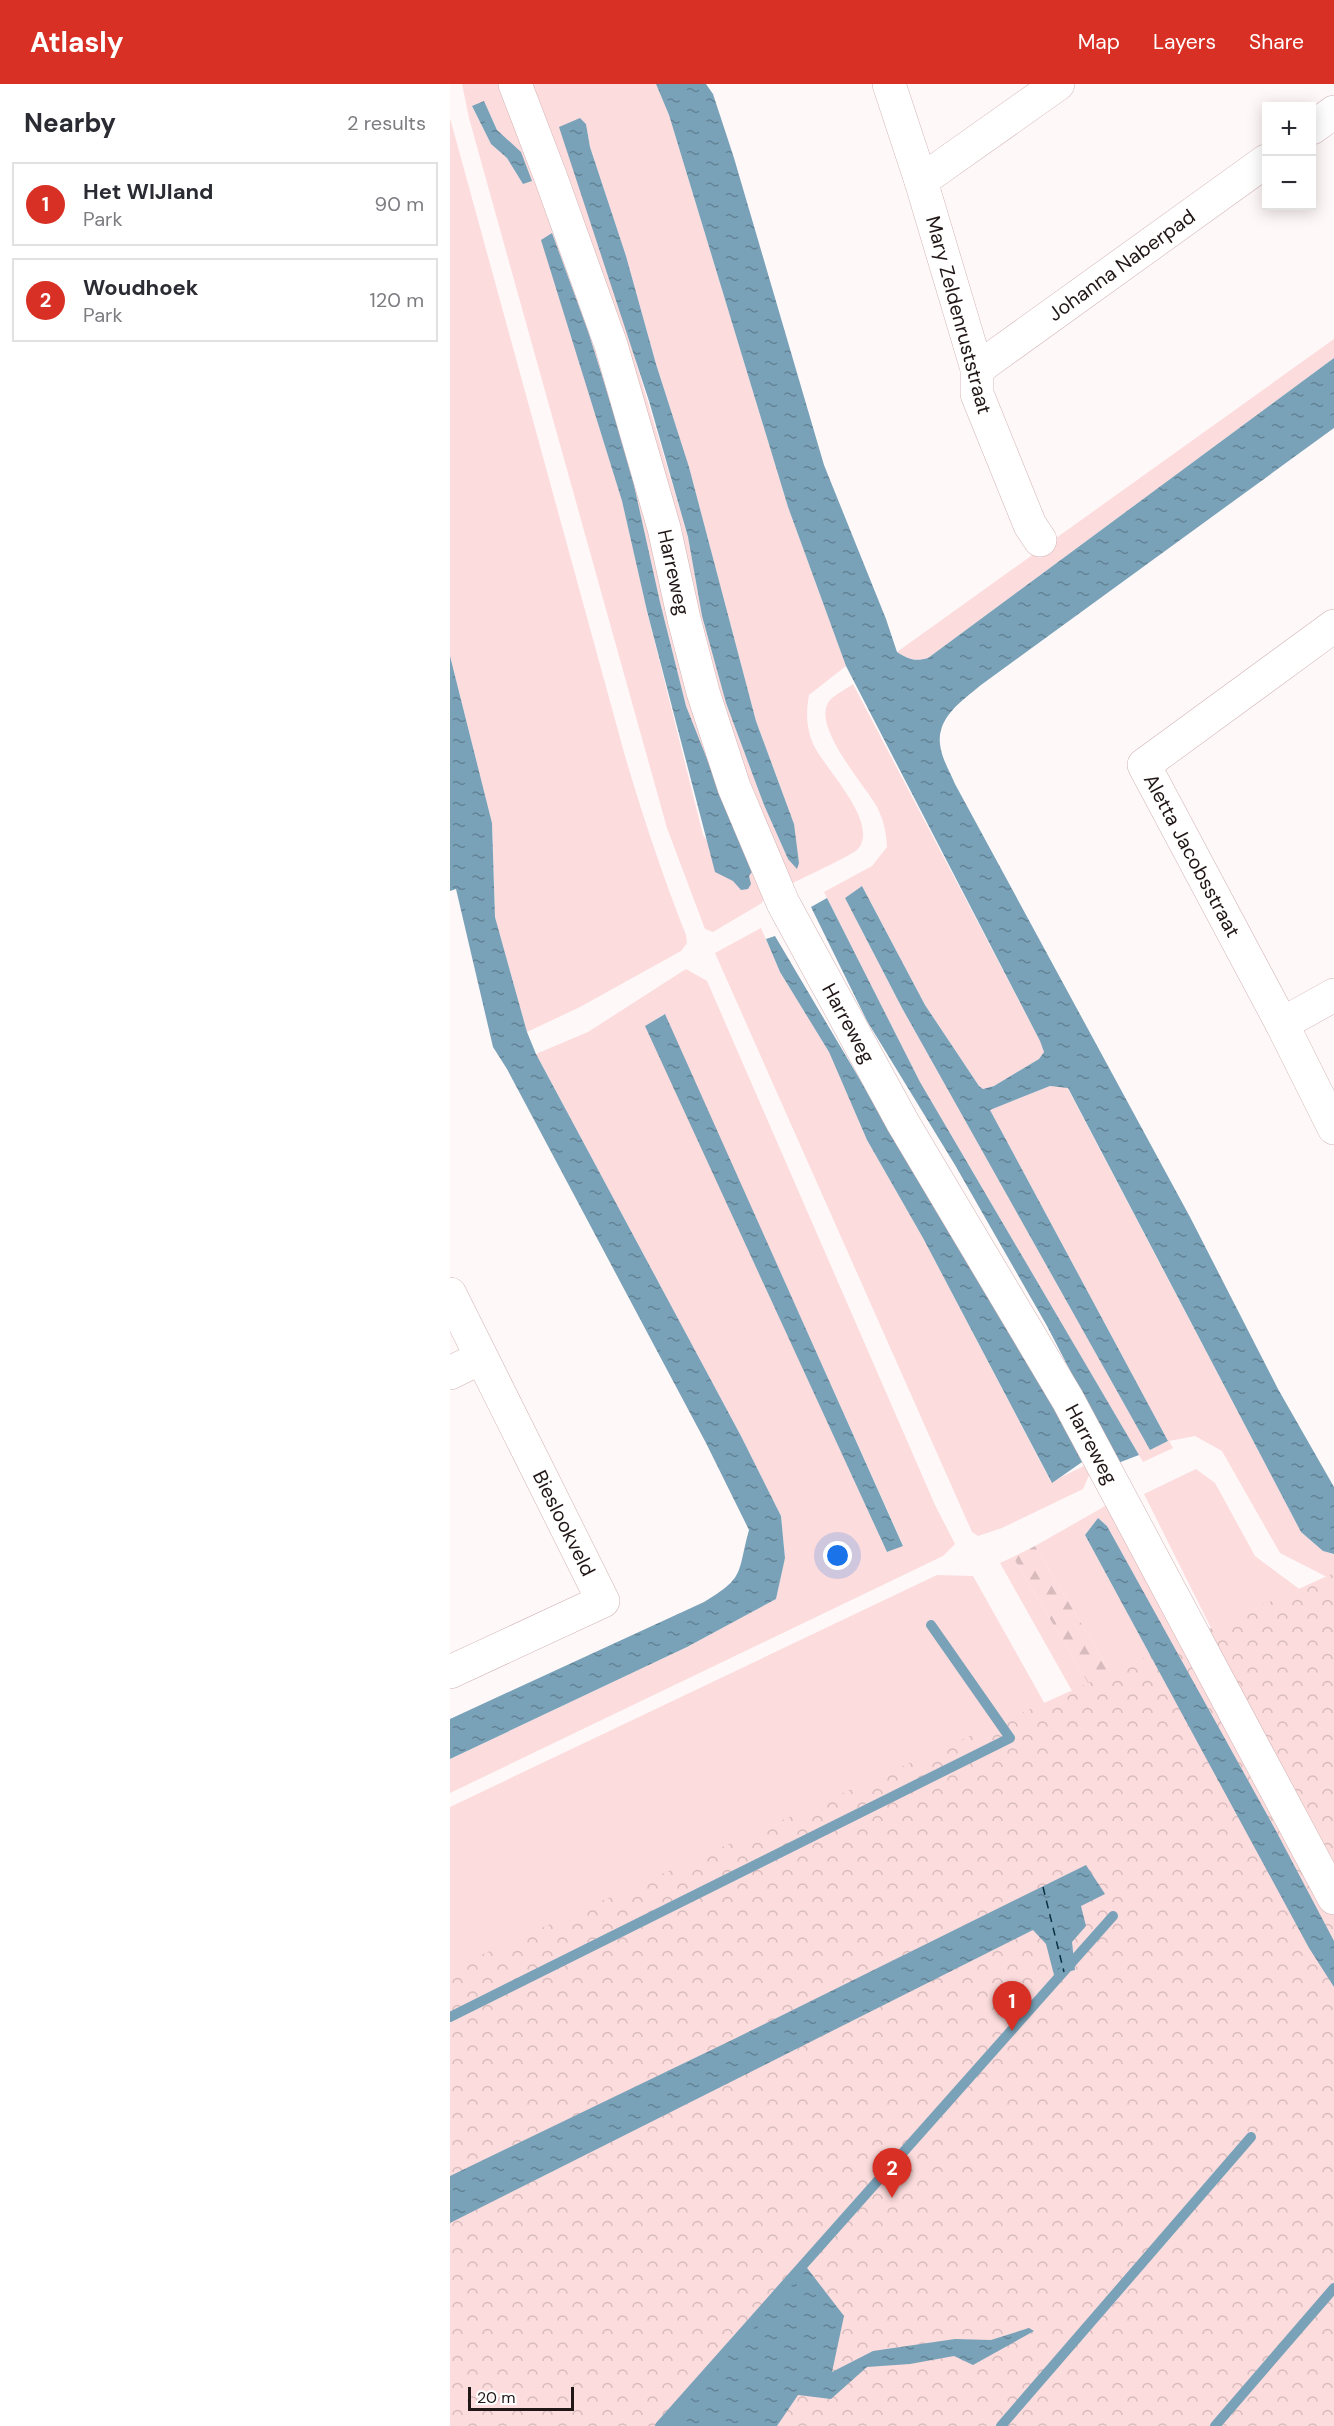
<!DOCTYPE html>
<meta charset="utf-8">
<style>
body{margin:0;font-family:"DM Sans",sans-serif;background:#f2f2f3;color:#2b2b33}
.controls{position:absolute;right:18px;top:18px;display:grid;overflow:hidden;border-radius:0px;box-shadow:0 3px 15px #0003}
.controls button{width:54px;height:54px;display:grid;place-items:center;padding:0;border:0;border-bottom:2px solid #e1e1e2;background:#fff;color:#2b2b33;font:30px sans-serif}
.scale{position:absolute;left:18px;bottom:15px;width:106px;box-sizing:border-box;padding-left:6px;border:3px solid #221717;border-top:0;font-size:16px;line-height:21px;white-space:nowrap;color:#221717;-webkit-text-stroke:4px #fff;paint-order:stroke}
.you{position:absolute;left:388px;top:1472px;width:21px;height:21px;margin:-15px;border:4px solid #fff;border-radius:50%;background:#1a73e8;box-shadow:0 0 0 9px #1a73e833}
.badge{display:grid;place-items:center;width:39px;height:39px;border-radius:50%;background:#d93025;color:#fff;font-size:20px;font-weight:700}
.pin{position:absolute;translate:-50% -50px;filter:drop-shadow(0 2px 3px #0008)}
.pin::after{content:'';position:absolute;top:32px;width:21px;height:18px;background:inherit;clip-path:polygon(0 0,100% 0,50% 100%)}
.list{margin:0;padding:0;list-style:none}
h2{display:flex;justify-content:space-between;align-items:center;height:78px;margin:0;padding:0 24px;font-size:26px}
h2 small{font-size:20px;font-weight:400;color:#7c7c81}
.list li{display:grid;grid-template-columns:39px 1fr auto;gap:18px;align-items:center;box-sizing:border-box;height:84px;margin:0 12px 12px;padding:0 12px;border:2px solid #e1e1e2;border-radius:0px}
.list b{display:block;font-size:22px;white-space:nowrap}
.list p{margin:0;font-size:20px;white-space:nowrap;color:#7c7c81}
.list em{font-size:20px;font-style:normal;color:#7c7c81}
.map{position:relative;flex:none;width:884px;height:2342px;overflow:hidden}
header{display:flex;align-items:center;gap:36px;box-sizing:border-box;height:84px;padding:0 30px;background:#d93025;color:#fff}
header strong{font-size:28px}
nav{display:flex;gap:33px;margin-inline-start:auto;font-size:21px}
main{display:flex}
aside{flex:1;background:#fff}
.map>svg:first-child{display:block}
.grass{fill:#fcdcdd;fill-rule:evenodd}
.forest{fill:url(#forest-firs)}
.park{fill:url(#park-crowns)}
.water{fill:url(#water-ripples)}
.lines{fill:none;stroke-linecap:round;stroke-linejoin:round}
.stream{stroke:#79a2b9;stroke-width:10}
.ferry{stroke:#0a2f41;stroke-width:1.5;stroke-dasharray:8 6;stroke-linecap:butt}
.street-casing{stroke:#d2b3b4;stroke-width:34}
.street{stroke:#fff;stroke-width:33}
.labels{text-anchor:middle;stroke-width:5;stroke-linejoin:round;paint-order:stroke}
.street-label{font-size:20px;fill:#221717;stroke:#fff}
</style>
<header>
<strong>Atlasly</strong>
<nav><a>Map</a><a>Layers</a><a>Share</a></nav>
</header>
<main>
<aside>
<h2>Nearby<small>2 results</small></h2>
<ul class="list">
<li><span class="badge">1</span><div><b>Het WIJland</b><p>Park</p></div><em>90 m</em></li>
<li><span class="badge">2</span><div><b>Woudhoek</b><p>Park</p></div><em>120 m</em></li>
</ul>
</aside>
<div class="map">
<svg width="884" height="2342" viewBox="0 0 884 2342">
<defs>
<pattern id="forest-firs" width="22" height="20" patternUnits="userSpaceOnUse" patternTransform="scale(1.5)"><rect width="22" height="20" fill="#fcdcdd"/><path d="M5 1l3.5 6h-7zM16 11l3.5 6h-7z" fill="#d8bcbd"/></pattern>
<pattern id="park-crowns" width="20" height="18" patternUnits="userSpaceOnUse" patternTransform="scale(1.5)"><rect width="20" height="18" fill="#fcdcdd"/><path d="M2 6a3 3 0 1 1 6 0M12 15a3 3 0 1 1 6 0" fill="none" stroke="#d8bcbd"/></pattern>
<pattern id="water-ripples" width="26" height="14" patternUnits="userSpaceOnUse" patternTransform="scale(1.5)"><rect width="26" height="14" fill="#79a2b9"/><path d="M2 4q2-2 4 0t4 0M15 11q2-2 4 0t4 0" fill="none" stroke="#638395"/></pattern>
</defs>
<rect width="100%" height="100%" fill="#fff8f8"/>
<path class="grass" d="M12,0H51L134,213L315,810L312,819L263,848L255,845L217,744L56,167L19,34ZM34,18L73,100L57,74L41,60L22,23ZM102,149L138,247L165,333L184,401L210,518L236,622L258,682L291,806L253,751L197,527L172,417L100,184Z
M80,0H206L219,31L338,423L396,582L359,611C356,628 356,643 363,660C375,685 430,739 408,765C403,771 354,793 343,799L327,779L284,672ZM130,35L136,40L140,63L176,172L206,280L239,383L306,637L344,740L338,775L314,721L276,619L252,532L238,453L164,204Z
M0,34L175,672C193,733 213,793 236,851L237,859L231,867L130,923L77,948L45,833L42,739L0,572Z
M884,255V274L478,574C465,578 459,575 447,568Z
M403,600L590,957L594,968L589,975L544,1002L533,1005L529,1002L475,921L412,802L395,814L452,924L700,1366L718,1357L540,1026L600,1002L617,1003L851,1448L873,1467L884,1470V1492L877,1493L830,1469L772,1367L745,1352L719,1357L723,1364L693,1378L470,998L374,808L422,782L437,763C436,748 434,737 427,723C415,701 359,640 380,616C386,610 396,605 403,600Z
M311,844L330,888L379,968L417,1056L473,1154L601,1398L638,1380L640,1389L633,1405L552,1444L528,1452L522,1448L265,869Z
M236,885L257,897L485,1421L505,1460L493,1472L0,1709V1675L237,1563L326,1515L335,1473L331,1432L291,1352L86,970L138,948ZM214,930L453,1461L452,1462L437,1468L196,942Z
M746,1385L765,1399L805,1472L856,1510L829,1680L694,1410Z
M657,1421L744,1576L884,1857L657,1442L648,1434L635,1451L859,1864L779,1787L585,1462Z
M563,1473L758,1800H731L550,1479Z
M487,1491L523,1492L705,1816L884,2342H0V1723Z"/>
<path class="forest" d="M585,1462L779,1787L758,1800L563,1473Z"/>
<path class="park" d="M884,1489V2342H0V1885Z"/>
<path class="water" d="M206,0H256L263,10L284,74L374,381L436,535L447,568C458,575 465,578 478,574L884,274V344L531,601C512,617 487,633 490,660C491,673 500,688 505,700L740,1133L828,1305L884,1403V1470L873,1467L851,1448L618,1004L600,1002L540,1026L718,1357L700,1366L452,924L395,814L412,802L475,921L529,1002L533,1005L544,1002L589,975L594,968L590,957L396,582L338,423L219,31Z
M34,17L47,46L71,68L82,97L73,100L57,74L41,60L22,22Z
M130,34L136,40L140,63L176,172L206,280L239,383L306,637L344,740L349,779L347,785L338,775L314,721L276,619L252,532L238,453L199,317L109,43Z
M102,149L138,247L165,333L184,401L210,518L236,622L302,788L299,792L301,800L298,805L291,806L283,797L265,788L197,527L172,417L91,156Z
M0,572L42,739L45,833L77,948L86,970L291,1352L331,1432L335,1474L326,1515L237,1563L0,1675V1635L254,1518C296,1493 287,1489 299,1446L256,1359L57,985L43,963L6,805L0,807Z
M377,814L470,998L689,1371L668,1379L597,1242L505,1081L417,937L361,823Z
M325,852L635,1376L602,1399L473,1154L417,1056L379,968L330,888L316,855Z
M215,930L453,1462L437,1468L195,942Z
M648,1434L657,1442L825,1745L884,1857V1903L859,1864L635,1451Z
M636,1781L655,1810L631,1822L636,1842L622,1858L625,1886L604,1891L596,1860L583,1846L0,2139V2092L282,1956Z
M354,2180L394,2232L382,2288L423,2267L505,2255L541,2256L579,2244L584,2247L523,2281L504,2272L460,2280L417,2283L381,2315L348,2311L327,2342H210Z"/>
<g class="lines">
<path class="stream" d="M0,1933L560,1654L481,1541
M210,2342L663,1832
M551,2342L801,2053
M765,2342L884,2204"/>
<path class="ferry" d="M593,1803L614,1888"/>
<defs>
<g id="street">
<path id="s1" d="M65,0L101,94L161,261L214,444L234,535L253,608L284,703L333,819L453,1039L618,1316L884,1814"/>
<path d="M439,0L471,97L527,285V310L580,441L590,456"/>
<path d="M862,44L884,28"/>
<path d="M471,97L608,0"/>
<path id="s2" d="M527,285L816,77"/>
<path id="s3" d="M884,542L694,681L832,940L884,1044"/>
<path d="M832,940L884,911"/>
<path id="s4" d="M0,1210L153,1517L0,1588"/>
<path d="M0,1289L30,1274"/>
</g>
</defs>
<use href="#street" class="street-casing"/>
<use href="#street" class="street"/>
</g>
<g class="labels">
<g class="street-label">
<text dy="7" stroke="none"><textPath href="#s2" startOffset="178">Johanna Naberpad</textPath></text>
<text transform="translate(509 231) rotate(75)" y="7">Mary Zeldenruststraat</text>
<text dy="7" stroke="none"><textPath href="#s1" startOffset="514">Harreweg</textPath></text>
<text dy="7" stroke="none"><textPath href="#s3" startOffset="338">Aletta Jacobsstraat</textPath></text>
<text dy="7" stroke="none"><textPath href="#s1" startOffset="1000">Harreweg</textPath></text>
<text dy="7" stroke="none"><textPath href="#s1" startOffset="1486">Harreweg</textPath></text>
<text dy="7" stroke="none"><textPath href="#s4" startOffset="256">Bieslookveld</textPath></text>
</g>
</g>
</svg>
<div class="controls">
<button>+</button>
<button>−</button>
</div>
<div class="scale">20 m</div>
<div class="you"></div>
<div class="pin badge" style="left:562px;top:1947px">1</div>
<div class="pin badge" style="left:442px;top:2114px">2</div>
</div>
</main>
